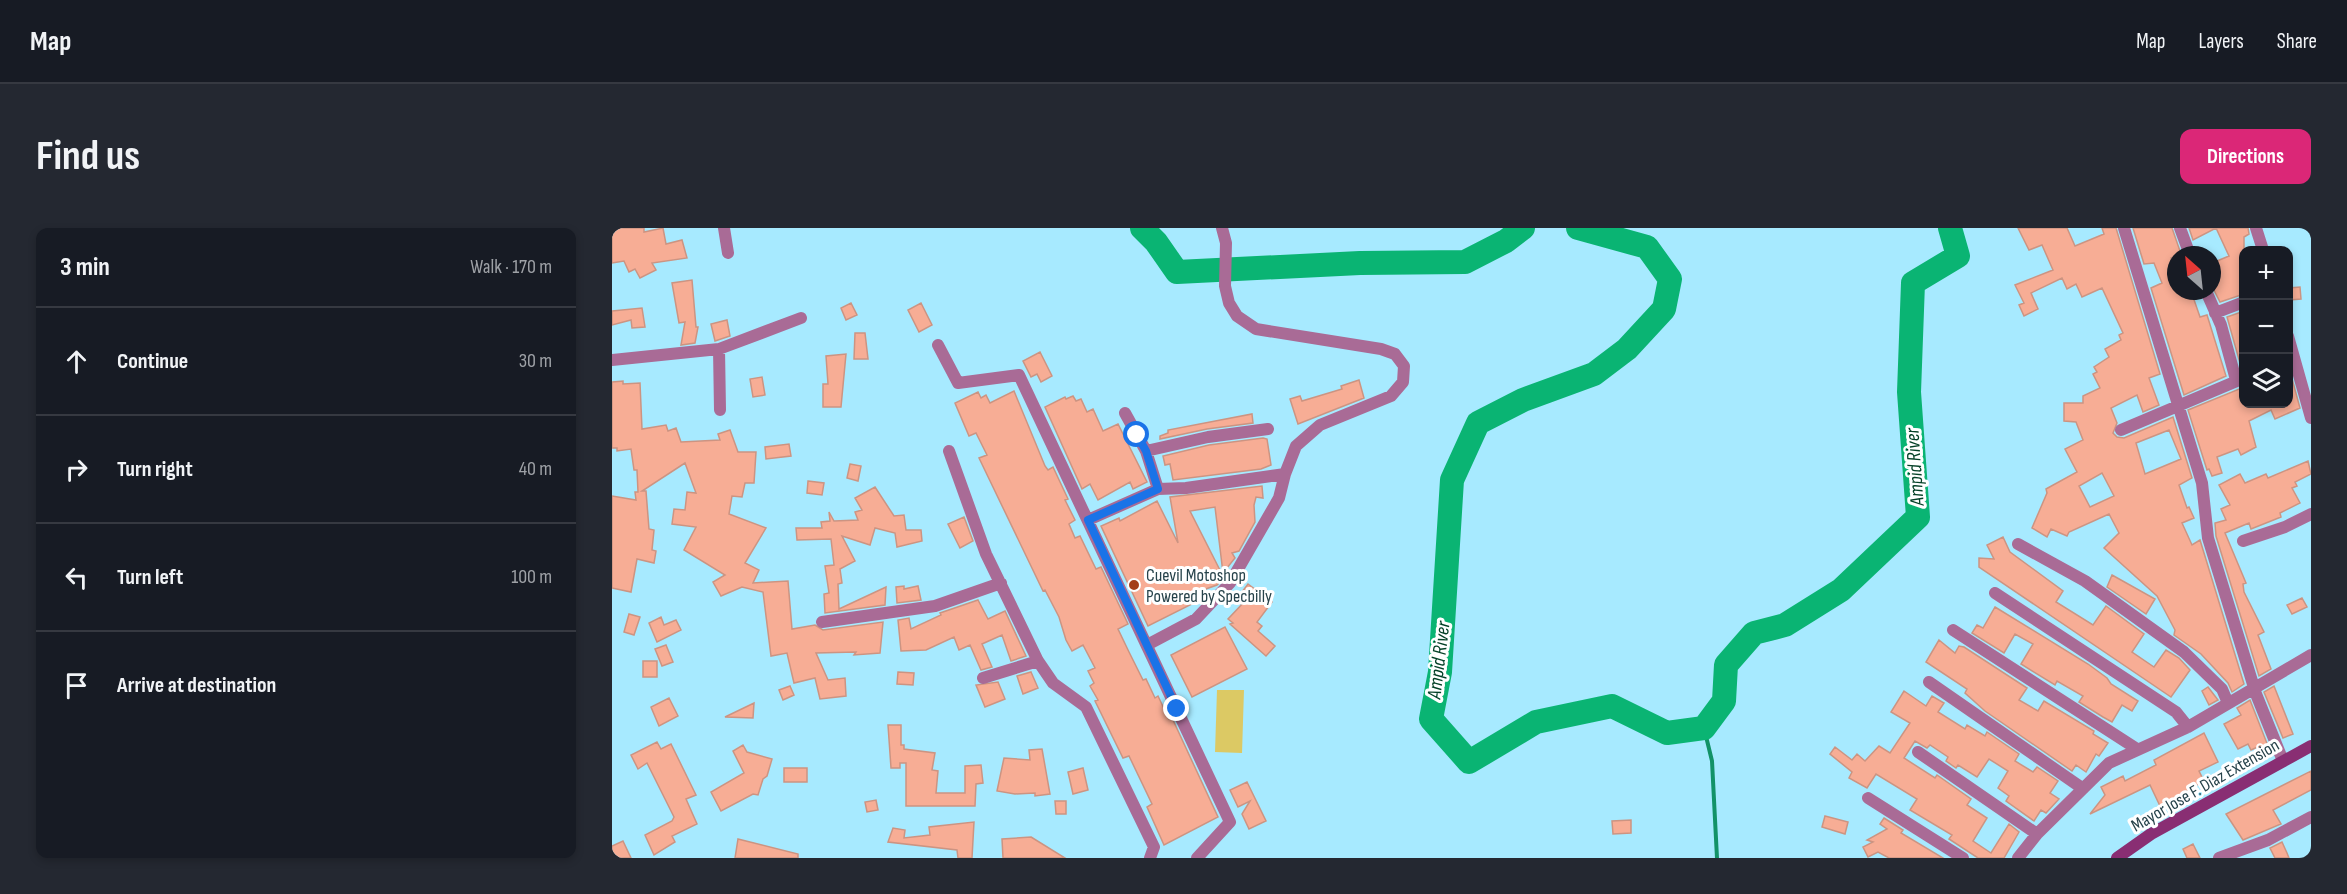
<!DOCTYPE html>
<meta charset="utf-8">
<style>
body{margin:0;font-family:"Sofia Sans Condensed",sans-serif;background:#242831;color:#f1f3f6}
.controls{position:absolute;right:18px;top:18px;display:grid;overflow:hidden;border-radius:12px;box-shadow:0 3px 9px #0003}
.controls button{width:54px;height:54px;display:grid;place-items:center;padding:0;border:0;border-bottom:2px solid #363941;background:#171b24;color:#f1f3f6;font:30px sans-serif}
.compass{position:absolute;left:1555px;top:18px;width:54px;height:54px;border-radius:50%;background:#171b24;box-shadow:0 3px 9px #0003;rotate:333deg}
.stop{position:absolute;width:18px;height:18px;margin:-14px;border:4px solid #1a73e8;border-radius:50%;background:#fff}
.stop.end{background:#1a73e8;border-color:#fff;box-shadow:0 2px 6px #0008}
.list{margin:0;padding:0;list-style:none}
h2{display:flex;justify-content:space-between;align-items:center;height:78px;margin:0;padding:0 24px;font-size:26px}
h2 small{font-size:20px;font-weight:400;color:#9ea1a6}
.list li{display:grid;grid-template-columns:39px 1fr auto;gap:18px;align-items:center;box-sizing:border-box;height:108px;padding:0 24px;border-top:2px solid #363941}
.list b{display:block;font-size:22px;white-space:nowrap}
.list em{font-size:20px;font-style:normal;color:#9ea1a6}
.icon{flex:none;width:33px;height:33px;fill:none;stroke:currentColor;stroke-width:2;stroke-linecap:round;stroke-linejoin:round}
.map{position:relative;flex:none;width:1699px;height:630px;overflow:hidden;border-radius:12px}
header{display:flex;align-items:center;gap:36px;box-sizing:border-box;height:84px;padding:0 30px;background:#171b24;border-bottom:2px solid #363941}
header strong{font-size:28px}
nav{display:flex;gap:33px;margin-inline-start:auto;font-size:21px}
.intro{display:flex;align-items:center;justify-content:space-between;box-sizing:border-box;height:144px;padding:0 36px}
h1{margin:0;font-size:42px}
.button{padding:15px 27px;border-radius:12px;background:#db2777;color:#fff;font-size:21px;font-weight:700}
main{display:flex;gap:36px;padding:0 36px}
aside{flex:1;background:#171b24;border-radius:12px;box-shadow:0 3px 9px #0003}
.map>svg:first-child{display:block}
.green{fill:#dcc964}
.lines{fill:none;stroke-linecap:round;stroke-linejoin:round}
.stream{stroke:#129267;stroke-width:4}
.river{stroke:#0ab473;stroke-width:24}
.building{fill:#f7ad95;stroke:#cc9482;stroke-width:1.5;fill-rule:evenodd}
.street{stroke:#a96b96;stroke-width:12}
.secondary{stroke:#892e73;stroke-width:12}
.route{stroke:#1a73e8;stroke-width:8}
.poi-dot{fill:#a43e19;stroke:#fff;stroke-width:2}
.labels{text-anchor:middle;stroke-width:6;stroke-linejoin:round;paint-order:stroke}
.poi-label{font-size:18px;fill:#26424a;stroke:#fff;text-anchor:start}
.street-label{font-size:18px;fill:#26424a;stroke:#fff}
.water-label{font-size:20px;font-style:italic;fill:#044127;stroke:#fff}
</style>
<header>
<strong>Map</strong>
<nav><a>Map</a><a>Layers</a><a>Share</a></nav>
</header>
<div class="intro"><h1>Find us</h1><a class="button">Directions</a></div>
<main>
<aside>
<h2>3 min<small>Walk · 170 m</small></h2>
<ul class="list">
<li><svg class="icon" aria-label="ahead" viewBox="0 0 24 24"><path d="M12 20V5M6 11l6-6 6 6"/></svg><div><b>Continue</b></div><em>30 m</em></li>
<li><svg class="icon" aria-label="right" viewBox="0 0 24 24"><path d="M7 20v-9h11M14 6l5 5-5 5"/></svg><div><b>Turn right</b></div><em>40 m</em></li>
<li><svg class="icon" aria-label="left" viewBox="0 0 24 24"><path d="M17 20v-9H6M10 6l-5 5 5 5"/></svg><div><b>Turn left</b></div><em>100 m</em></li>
<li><svg class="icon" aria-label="arrive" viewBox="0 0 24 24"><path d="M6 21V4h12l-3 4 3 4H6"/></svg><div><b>Arrive at destination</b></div></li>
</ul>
</aside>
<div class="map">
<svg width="1699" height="630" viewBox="0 0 1699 630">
<rect width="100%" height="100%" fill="#a7eaff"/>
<path class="green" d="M605,462H632L630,525L603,524Z"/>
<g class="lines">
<path class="stream" d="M1092,500L1100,533L1105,630"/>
<path class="river" d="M530,0L544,14L565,44L748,35L853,34L894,13L911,0
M966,0L1035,19L1058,51L1052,81L1015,121L982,146L911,172L866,195L840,252L828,444L819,491L857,534L924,494L1000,478L1055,505L1092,500L1112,473L1114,437L1142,405L1173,397L1229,362L1306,289L1297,164L1301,55L1346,28L1338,0"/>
</g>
<path class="building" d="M0,0H32V4L51,0L54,16L70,12L75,30L40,35L44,42L28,50L23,41L17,44L12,33L0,35Z
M1406,0H1455L1463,18L1492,6L1490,0H1504L1548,146L1537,150L1547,177L1531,184L1525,167L1499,180L1505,195L1501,205L1505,209L1512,210L1561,189L1580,250L1567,257L1575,280L1577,279L1582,290L1570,295L1580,317L1588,312L1632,456L1620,464L1616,455L1589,426L1562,407L1563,402L1545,368L1492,320L1507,305L1497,286L1457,304L1455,308L1439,301L1435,309L1420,300L1435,265L1434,261L1465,244L1453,221L1471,212L1464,194L1452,193V175H1471V168L1488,160L1481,146L1485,144L1482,139L1497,129L1493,121L1509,112L1507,107L1511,105L1490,60L1470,69L1464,56L1455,61L1450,50L1419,65L1426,81L1412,88L1407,77L1412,75L1403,57L1441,42L1430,17L1417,22ZM1557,202L1569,231L1533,246L1524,215ZM1490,245L1502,268L1478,279L1467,258Z
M1521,0H1560L1569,26L1559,30L1564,43V63H1579L1588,89L1595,87L1614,148L1572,167L1539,60L1550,55L1542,35L1532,36Z
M1577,0H1636L1637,6L1632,9V66L1608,74L1600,58V35L1617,28L1604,0L1581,12Z
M80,52L84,99H86L83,115L69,117L73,94L67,95L60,55Z
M1688,59L1689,71L1678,72L1677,60Z
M239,75L245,87L234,92L229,80Z
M309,75L320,97L307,104L296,82Z
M30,80L33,99L20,100L19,92L0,97V83Z
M1632,83V142H1630L1615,89Z
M115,92L118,108L103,113L99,96Z
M243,105H253L256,131H242Z
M428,124L440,148L429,154L425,146L419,149L411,133Z
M234,126L229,179H211V156H216L214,128Z
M1677,140L1688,180L1663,191L1659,182L1637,193L1644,219L1629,227L1626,221L1605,229L1610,245L1600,248L1597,241L1595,242L1576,182L1632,159V176H1677Z
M150,149L153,167L141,169L138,151Z
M747,152L752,170L686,196L678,171L688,168L690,173L730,161L729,158Z
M11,153V156L28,155L30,201L54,197L56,203L64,200L69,214L108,212L106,206L118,202L126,224H144L142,255H133L130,269L120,268L117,286L154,300L133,335L147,342L141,355L176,353L180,401L203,397L211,402L271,394L268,425L242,427L244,424L204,425L216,452L233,450L234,468L208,471L203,450L182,455L175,425L159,428L151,364L130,359L109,368L101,354L113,347L72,322L84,299L60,296L62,281L73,282L75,264L84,265L73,235L30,263H34L37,301L42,302L40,322L44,323L42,335L25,331L19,364L0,360V268L24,272L23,264H26L25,242H22L19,221L5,223V220H0V154Z
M402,163L433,238L436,242L441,239L456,271L453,272L463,292L457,296L463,310L468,308L484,341L489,339L516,396L506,401L517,424L531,452L534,451L543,470L546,468L557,491L560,490L606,589L552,617L535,579L540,576L517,528L511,530L483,473L486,472L478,458L482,455L476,443L483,440L471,417L460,423L454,412L447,389L433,362L431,363L367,230L375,227L364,205L357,208L343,175L366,164L369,170L374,167L378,175Z
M461,168L464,173L469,171L475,184L481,181L491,203L506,196L535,254L521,261L518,254L486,272L478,256L470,261L433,179L453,169L454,171Z
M640,186L641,195L595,201L548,211V208L556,205V202Z
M651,210L655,211L659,237L649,241L561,252L558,236L553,237L551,228L597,217Z
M177,216L179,228L154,231L153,219Z
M1696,233L1699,246L1683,254L1685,258L1680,260L1688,275L1668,285L1669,289L1639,301L1637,295L1613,305L1634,355L1631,356L1632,364L1652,404L1646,407L1659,441L1647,448L1604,308L1603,295L1614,292L1609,281L1618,277L1607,257L1628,246L1633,255L1654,246L1656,250Z
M238,236L249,238L246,253L235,250Z
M196,253L212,255L210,267L195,265Z
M650,258L651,270L644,269L642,277L643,294L627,323L620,325L623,330L611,345L603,279L578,283L612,350L605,357L591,362L594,369L536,398L489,298L507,290L508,293L545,273L566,315L558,269Z
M263,259L282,288L292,287L294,302H309L310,313L285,319L283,305L263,300L258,317L230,308L243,333L228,341L230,355L226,356L227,381L274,359L273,377L213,385L212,366L217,365L213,338L222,337L219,311L185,312L184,300H210L209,294L218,293L217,284L222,293L246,292L243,284L250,282L243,270Z
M352,289L361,313L348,320L336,296Z
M1391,309L1398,324L1451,363L1444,374L1481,397L1494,378L1532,406L1520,424L1542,439L1554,422L1567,430L1578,442L1559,469L1367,339V330L1382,331L1375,317Z
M1500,347L1543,371L1534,386L1495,359Z
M636,356L660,374L645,394L650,398L646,403L663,418L654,428L618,396L621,395L616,391L633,373L627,368Z
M292,358V361L306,358L309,372L285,375L284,359Z
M1690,370L1695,379L1680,386L1675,377Z
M366,372L376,391L393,383L414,428L399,433L390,407L370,416L380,439L369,442L358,417L347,422L342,409L314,422L289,423L286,392L297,390L299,401L329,387L328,385Z
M1383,379L1476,436L1495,450L1499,456L1526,473L1520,483L1510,477L1500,494L1491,489L1467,474L1471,468L1445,453L1443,457L1409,436L1421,416L1403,406L1392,425L1360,405L1365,397L1371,400Z
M17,386L28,389L22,407L12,404Z
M49,389L52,397L64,392L69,402L45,414L37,395Z
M613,399L635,441L580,469L559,427Z
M1327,412L1343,425L1347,418L1352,419L1415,460L1407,472L1426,483L1432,473L1482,503L1481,506L1496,515L1487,528L1484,526L1474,544L1464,537L1460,543L1373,483L1353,465L1355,461L1314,434Z
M54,417L61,434L50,438L43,421Z
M31,433H45V449H31Z
M286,444L302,445L301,457L285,456Z
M419,444L426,460L411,466L405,448Z
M386,454L393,471L373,479L364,457Z
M178,458L182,467L171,472L167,462Z
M1662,458L1681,506L1671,510L1652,464Z
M1596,459L1606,472L1597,477L1590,463Z
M1292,463L1314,478L1320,468L1332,475L1326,484L1353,501L1355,497L1373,508L1375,504L1407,526L1403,533L1421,544L1425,539L1446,553L1438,565L1447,571L1434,585L1429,582L1422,593L1394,573L1397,568L1386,560L1396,543L1377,531L1365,549L1346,537L1344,540L1334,533L1336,529L1318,517L1315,520L1303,513L1292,530L1323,550L1325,547L1359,571L1355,577L1375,590L1361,613L1379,625L1397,596L1407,604L1392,630H1366L1337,611L1340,607L1298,582L1305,571L1264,546L1255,560L1237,550L1240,544L1218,526L1223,519L1240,532L1245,526L1253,533L1267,518L1278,525L1298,495L1279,484Z
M57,470L66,488L47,498L39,479Z
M1638,472L1656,518L1649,521L1648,518L1639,522L1636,516L1626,521L1612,496L1629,487L1625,480Z
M142,475L141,490L113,489Z
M276,497H289V517H292V521L323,525L320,542L326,543L324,565H353V538L369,537L371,555L364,556L363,578H294V535H288V540H279Z
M1592,505L1606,534L1587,543L1592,553L1548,578L1538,557L1478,586L1493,567L1489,559L1511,548L1513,553L1544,537L1542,532Z
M45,514L49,521L59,516L84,567L74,571L85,596L60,608L63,614L42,627L33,607L60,593L62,589L35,535L26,541L19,527Z
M131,517L135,524L160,531L155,548L151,551L146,567L141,566L109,583L99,564L132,545L121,523Z
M430,521L438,566L423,568V565L403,566L385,563L392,530L418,532L417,522Z
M172,540H195V554H172Z
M471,540L476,562L461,566L456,544Z
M1699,543V562L1661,582L1669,596L1631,612L1614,586Z
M635,554L654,593L637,601L630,586L638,573L626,579L618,562Z
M264,572L266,582L255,584L253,574Z
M443,573H454V586H444Z
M1213,588L1236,594L1233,606L1210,599Z
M1272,590L1291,602L1289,605L1331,630H1277L1266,624L1256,629L1251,619L1261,614L1255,612L1275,601L1268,596Z
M1019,592V605L1001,606L1000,593Z
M362,594L360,630H346L345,622L276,614L281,600L293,602L292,610L318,607L317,599Z
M419,609L453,630H391L390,611Z
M126,611L186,626V630H123Z
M11,613L19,630H0V618Z
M1670,614L1675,625L1677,630H1663L1658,620Z
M1581,616L1588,630H1575L1571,621Z"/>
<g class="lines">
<path class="street" d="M112,0L116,25
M1512,0L1590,255L1596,310L1644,466L1671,533
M1568,0L1578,27
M1644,0L1651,22
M1594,63L1609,97L1624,152
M1603,85L1632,74
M1676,108L1699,190
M326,117L346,155L407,147L618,594L585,630
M107,121L108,182
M0,132L107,121L189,90
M1509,202L1632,150
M337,223L374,326L426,433L441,455L474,479L542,619L538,630
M534,223L596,209L656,201
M546,261L574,260L673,246
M476,292L546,261L534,223L513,185
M1631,313L1673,299L1699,286
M1406,316L1473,353L1572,424L1610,461L1616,475
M1383,365L1564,484L1576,499
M210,394L323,378L389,355
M1341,402L1525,521
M535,417L584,391L618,355L667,270L673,246L684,218L708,197L779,168L791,154L792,138L783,126L769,121L644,101L625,88L617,75L613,58L614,15L610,0
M371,450L426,433
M1317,454L1470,560
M1306,524L1425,606
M1256,570L1351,630
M1406,630L1425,606L1497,535L1576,499L1699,427
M1607,630L1656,612L1699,589"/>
<path class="secondary" d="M1505,630L1539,606L1699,518"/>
</g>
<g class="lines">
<path class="route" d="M525,207L534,223L546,261L476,292L565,481"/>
</g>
<circle class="poi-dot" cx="522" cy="357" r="6"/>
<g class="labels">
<g class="poi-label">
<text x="534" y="353">Cuevil Motoshop<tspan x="534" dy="21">Powered by Specbilly</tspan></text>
</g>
<g class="street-label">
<text transform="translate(1593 557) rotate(-30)" y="6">Mayor Jose F. Diaz Extension</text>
</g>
<g class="water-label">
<text transform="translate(1302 239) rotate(-94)" y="7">Ampid River</text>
<text transform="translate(826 432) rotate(-83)" y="7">Ampid River</text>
</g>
</g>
</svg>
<div class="controls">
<button>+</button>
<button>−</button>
<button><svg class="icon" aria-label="layers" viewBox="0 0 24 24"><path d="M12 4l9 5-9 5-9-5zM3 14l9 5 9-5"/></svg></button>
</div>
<svg class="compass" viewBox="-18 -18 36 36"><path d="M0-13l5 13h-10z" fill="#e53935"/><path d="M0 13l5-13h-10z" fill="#9ea1a6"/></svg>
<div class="stop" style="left:525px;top:207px"></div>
<div class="stop end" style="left:565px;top:481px"></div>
</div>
</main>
